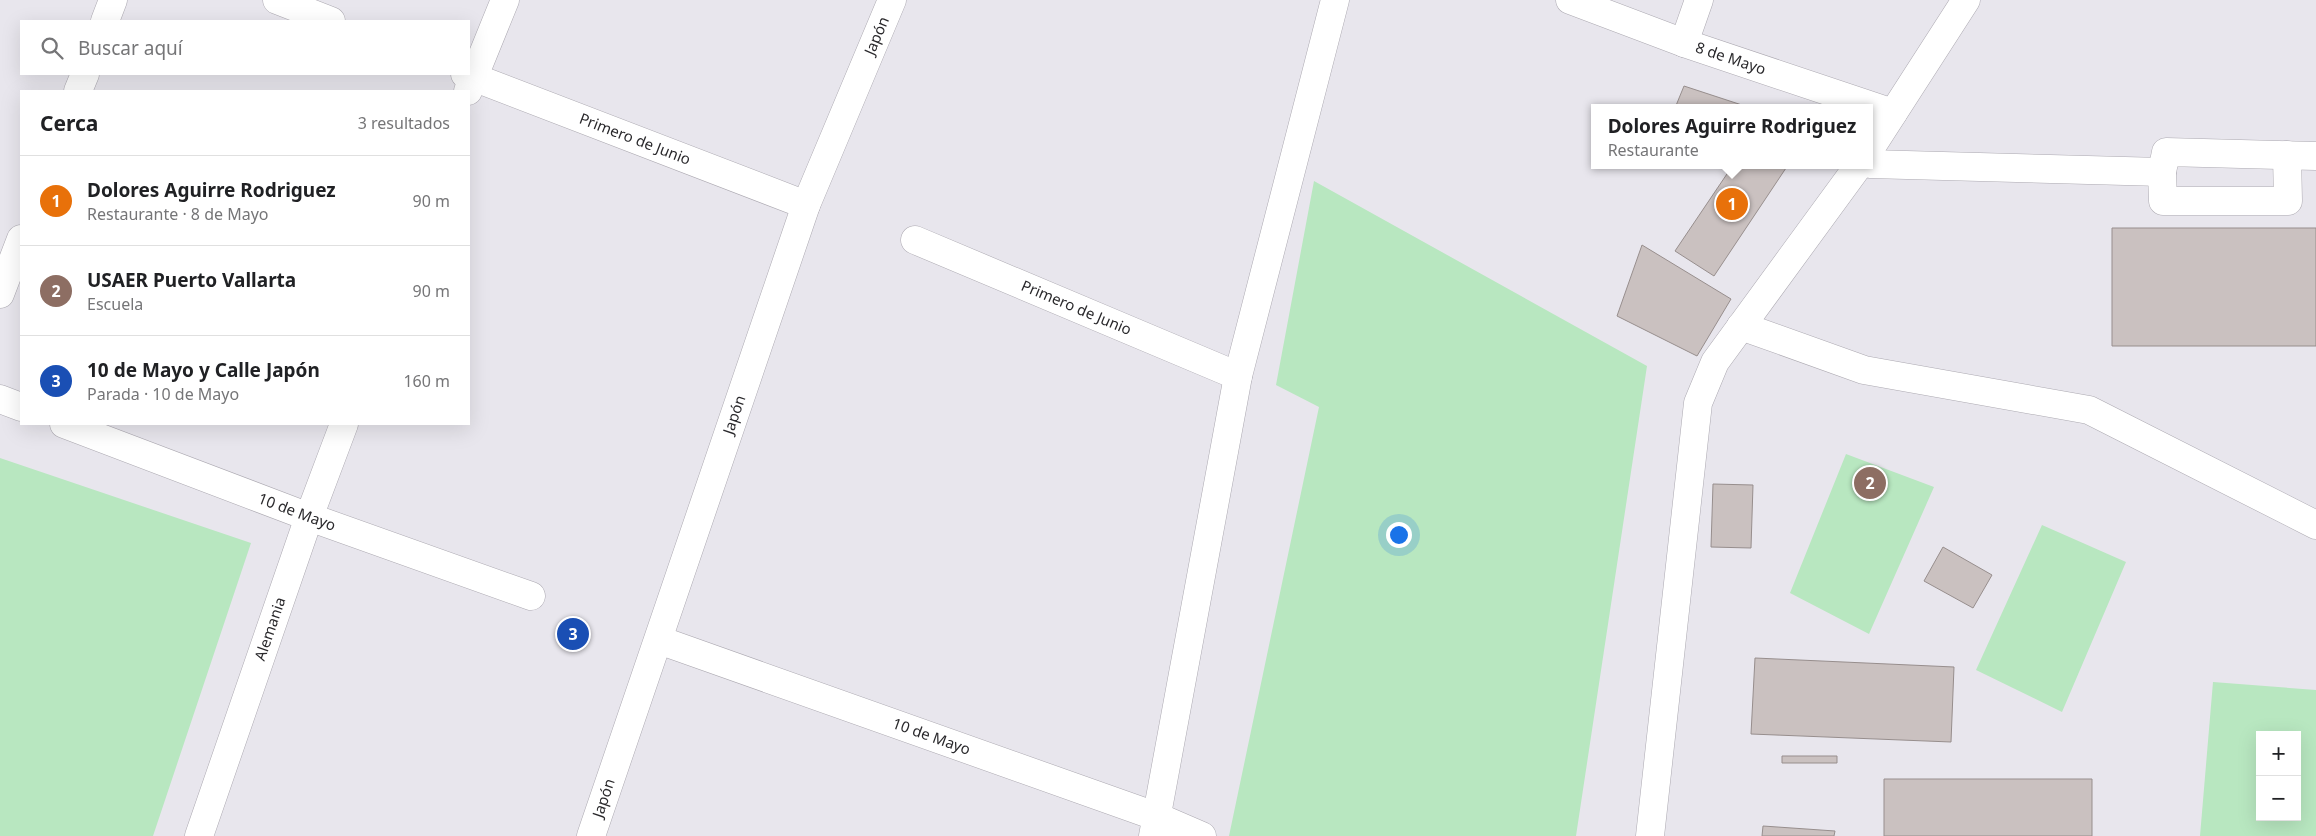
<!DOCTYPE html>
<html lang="es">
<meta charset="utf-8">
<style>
body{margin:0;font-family:"Noto Sans",sans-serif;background:#f2f2f2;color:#202124}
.controls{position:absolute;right:15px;bottom:15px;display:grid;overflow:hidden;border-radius:0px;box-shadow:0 5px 20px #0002}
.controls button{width:45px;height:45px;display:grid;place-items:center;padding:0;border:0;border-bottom:1px solid #e0e0e0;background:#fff;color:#202124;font:25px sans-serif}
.you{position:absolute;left:1398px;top:534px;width:18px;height:18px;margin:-12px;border:4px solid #fff;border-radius:50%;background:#1a73e8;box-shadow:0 0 0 8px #1a73e833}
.badge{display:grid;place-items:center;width:32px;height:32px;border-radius:50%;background:#1a73e8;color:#fff;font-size:16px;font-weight:700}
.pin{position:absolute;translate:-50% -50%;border:2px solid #fff;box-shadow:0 1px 5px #0006}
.popup{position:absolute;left:1591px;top:104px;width:282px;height:65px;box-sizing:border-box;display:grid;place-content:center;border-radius:0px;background:#fff;filter:drop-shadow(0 1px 4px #0005);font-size:16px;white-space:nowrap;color:#757577}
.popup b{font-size:19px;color:#202124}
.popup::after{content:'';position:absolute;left:50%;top:100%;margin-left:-10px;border:10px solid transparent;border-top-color:#fff}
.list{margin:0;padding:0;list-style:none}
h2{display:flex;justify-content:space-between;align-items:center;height:65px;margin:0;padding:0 20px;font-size:21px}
h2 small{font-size:16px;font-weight:400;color:#757577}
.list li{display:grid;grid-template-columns:32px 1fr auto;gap:15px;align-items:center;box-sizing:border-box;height:90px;padding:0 20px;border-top:1px solid #e0e0e0}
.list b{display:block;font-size:19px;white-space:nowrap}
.list p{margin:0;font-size:16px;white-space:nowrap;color:#757577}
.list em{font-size:16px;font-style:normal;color:#757577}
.icon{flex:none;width:28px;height:28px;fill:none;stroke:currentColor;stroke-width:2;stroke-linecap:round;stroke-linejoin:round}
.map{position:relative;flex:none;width:2316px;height:836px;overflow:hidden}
.search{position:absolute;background:#fff;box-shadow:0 5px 20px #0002;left:20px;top:20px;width:450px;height:55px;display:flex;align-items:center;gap:12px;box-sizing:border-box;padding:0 18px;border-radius:0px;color:#757577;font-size:19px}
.panel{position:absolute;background:#fff;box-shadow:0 5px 20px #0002;left:20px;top:90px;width:450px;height:335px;border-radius:0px}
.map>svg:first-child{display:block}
.green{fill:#b8e7c0;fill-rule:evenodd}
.building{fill:#cac1c0;stroke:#978e8d}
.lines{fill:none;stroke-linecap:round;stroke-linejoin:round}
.minor-casing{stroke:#aca9b1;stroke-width:29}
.minor{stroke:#fff;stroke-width:28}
.labels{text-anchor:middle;stroke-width:4;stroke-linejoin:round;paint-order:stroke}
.street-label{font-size:15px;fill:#2a292c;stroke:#f6f3fb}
</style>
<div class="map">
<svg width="2316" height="836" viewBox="0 0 2316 836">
<rect width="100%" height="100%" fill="#e8e6ed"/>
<path class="green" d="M1314,181L1647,366L1576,836H1229L1319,407L1276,385Z
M1846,454L1934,487L1869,634L1790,593Z
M0,458L251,543L153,836H0Z
M2042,525L2126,562L2062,712L1976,670Z
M2213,682L2316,690V836H2200ZM2260,735H2297V817H2260Z"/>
<path class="building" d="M1684,86L1751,108H1675Z
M1733,165H1788L1714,276L1675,251Z
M2112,228H2316V346H2112Z
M1642,245L1731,299L1697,356L1617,316Z
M1713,484L1753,485L1751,548L1711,547Z
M1943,547L1992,575L1973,608L1924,581Z
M1755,658L1954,667L1951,742L1751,734Z
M1782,756H1837V763H1782Z
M1884,779H2092V836H1884Z
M1763,826L1835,831L1834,836H1762Z"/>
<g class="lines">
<defs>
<g id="minor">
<path d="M277,0L331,21"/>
<path id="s1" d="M1570,0L1684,43L1893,113"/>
<path d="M105,21L113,0"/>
<path d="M1684,43L1699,0"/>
<path id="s2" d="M465,74L806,205"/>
<path d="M78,91L85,74"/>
<path d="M468,91L505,0"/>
<path d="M1870,149L1966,0"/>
<path d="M1870,164L2162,172L2166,152L2316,156"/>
<path d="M2162,172L2163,201H2288L2287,155"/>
<path id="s3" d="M915,240L1238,376"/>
<path d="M0,294L21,239"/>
<path d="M1741,326L1864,370L2089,410L2316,525"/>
<path d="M0,399L21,407"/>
<path id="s4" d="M64,424L309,517L531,596"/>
<path id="s5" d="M659,640L1158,817L1202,836"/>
<path id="s6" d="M199,836L309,517L344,424"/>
<path id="s7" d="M591,836L806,205L892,0"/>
<path d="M1153,836L1238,376L1335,0"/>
<path d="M1650,836L1698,403L1715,362L1859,165"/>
</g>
</defs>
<use href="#minor" class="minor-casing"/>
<use href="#minor" class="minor"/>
</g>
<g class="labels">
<g class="street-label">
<text dy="5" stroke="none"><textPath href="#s7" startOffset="850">Japón</textPath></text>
<text dy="5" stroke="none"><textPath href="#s1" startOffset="171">8 de Mayo</textPath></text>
<text dy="5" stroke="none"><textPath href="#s2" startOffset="182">Primero de Junio</textPath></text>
<text dy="5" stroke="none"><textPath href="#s3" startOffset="175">Primero de Junio</textPath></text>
<text dy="5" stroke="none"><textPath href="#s7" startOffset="445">Japón</textPath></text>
<text dy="5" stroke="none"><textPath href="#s4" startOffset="249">10 de Mayo</textPath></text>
<text dy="5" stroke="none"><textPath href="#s6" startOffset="219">Alemania</textPath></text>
<text dy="5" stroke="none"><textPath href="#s5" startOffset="289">10 de Mayo</textPath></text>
<text dy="5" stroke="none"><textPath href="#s7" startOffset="40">Japón</textPath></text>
</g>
</g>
</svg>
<div class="controls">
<button>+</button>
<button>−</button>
</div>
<div class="you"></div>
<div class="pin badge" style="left:1732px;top:204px;background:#e8710a">1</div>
<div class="popup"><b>Dolores Aguirre Rodriguez</b>Restaurante</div>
<div class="pin badge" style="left:1870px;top:483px;background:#8d6e63">2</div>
<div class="pin badge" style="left:573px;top:634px;background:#1a4fb4">3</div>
<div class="search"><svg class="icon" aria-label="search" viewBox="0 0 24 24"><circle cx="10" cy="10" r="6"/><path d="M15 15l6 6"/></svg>Buscar aquí</div>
<section class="panel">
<h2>Cerca<small>3 resultados</small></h2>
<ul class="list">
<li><span class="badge" style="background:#e8710a">1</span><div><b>Dolores Aguirre Rodriguez</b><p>Restaurante · 8 de Mayo</p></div><em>90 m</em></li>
<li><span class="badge" style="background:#8d6e63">2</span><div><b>USAER Puerto Vallarta</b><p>Escuela</p></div><em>90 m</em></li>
<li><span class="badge" style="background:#1a4fb4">3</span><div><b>10 de Mayo y Calle Japón</b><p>Parada · 10 de Mayo</p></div><em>160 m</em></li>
</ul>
</section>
</div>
